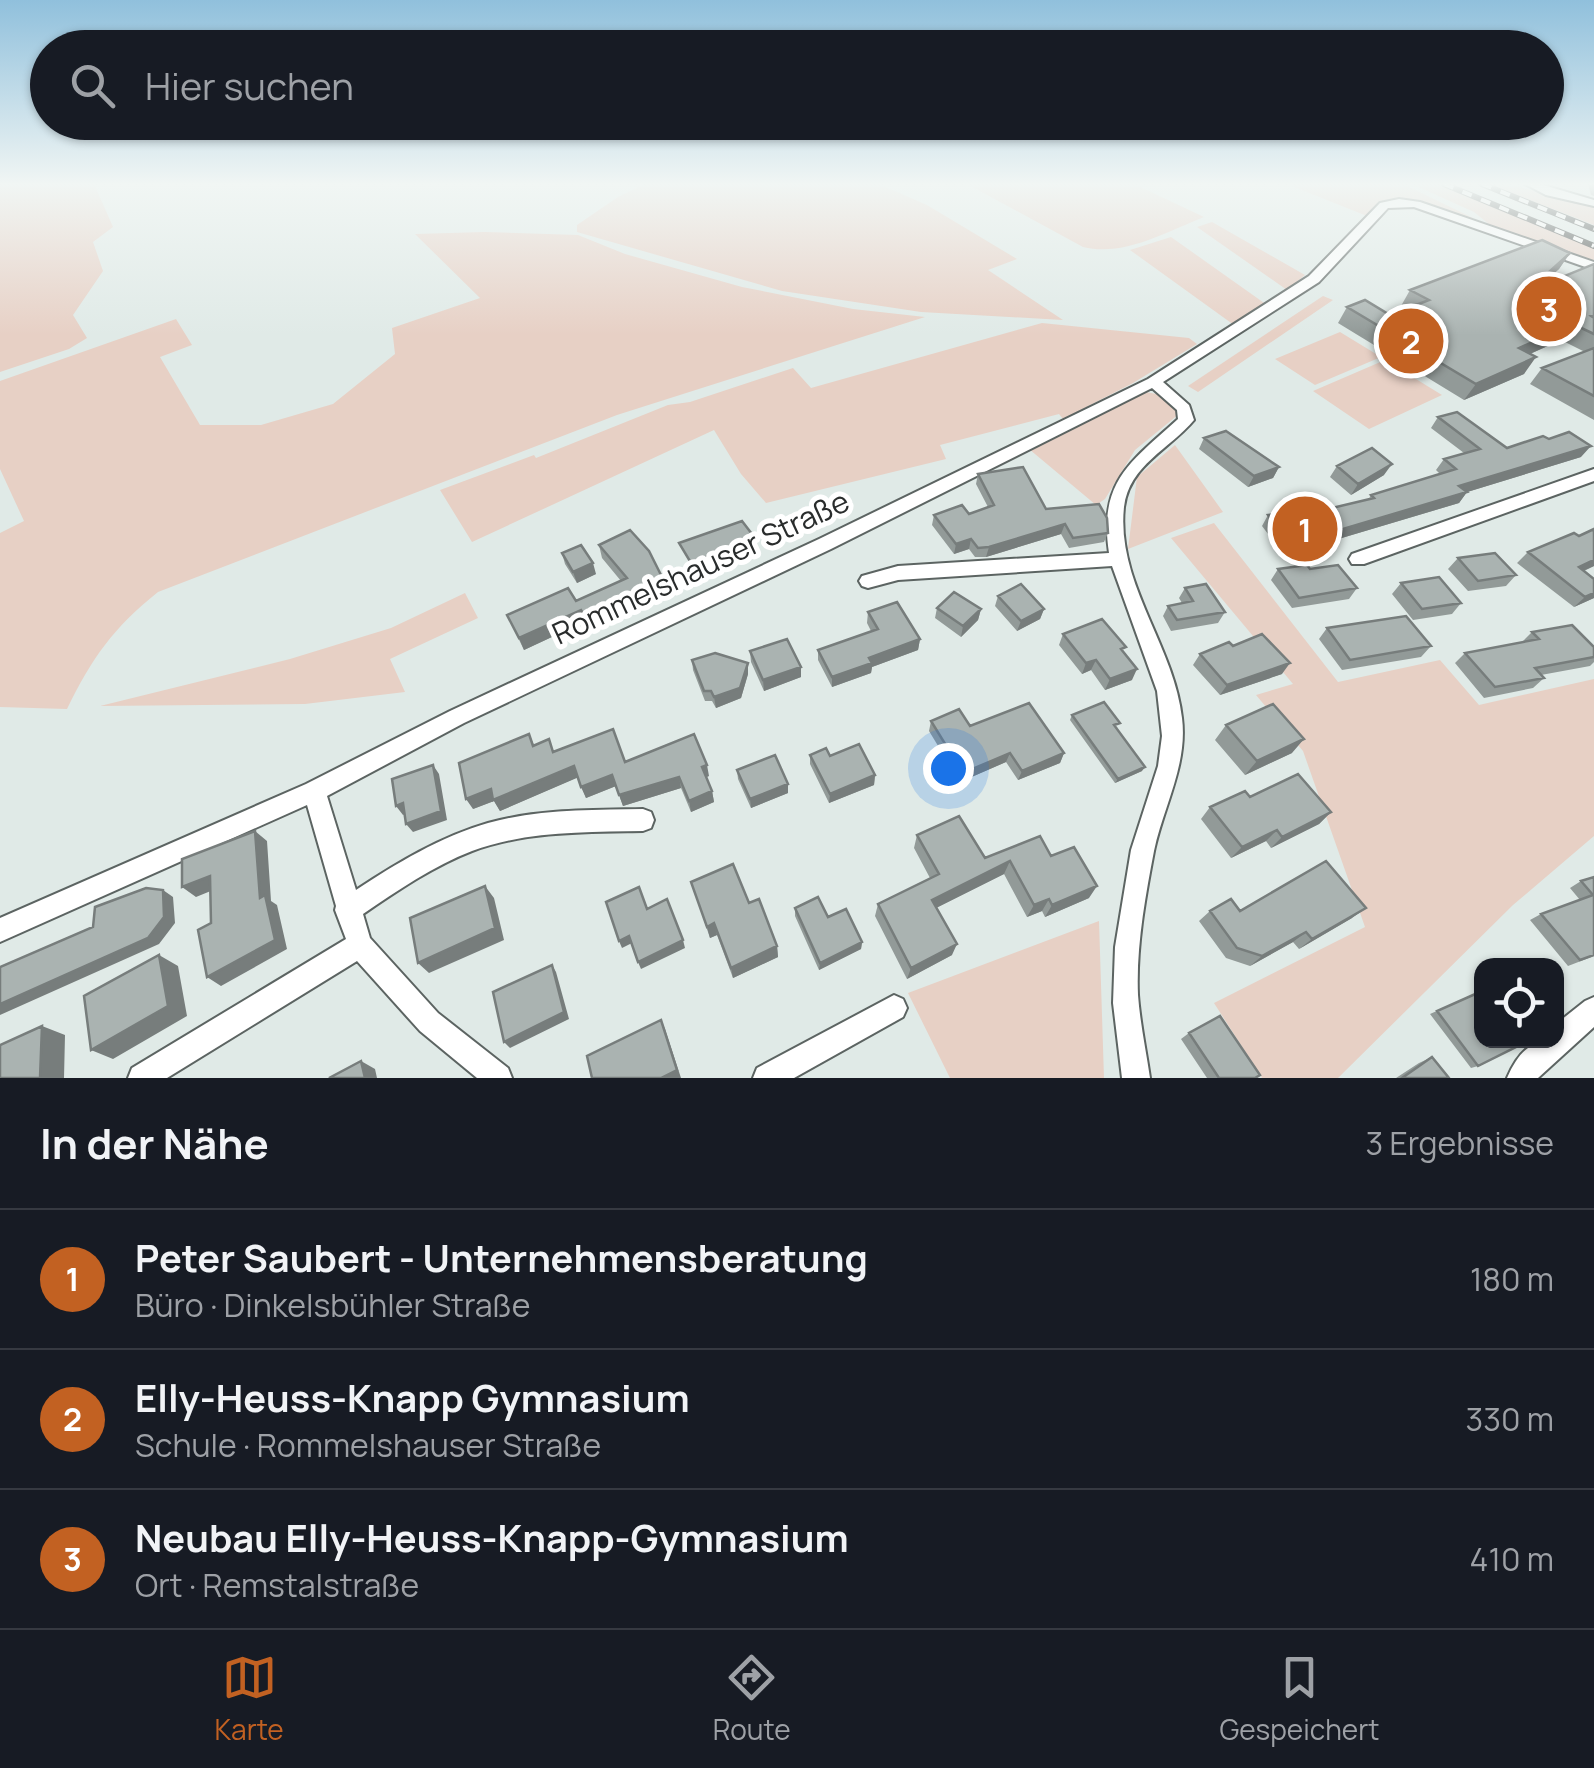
<!DOCTYPE html>
<html lang="de">
<meta charset="utf-8">
<style>
body{margin:0;font-family:Manrope,sans-serif;background:#242831;color:#f1f3f6}
.controls{position:absolute;right:30px;bottom:30px;display:grid;overflow:hidden;border-radius:20px;box-shadow:0 2px 8px #0004}
.controls button{width:90px;height:90px;display:grid;place-items:center;padding:0;border:0;border-bottom:2px solid #363941;background:#171b24;color:#f1f3f6;font:50px sans-serif}
.you{position:absolute;left:948px;top:768px;width:35px;height:35px;margin:-25px;border:8px solid #fff;border-radius:50%;background:#1a73e8;box-shadow:0 0 0 15px #1a73e833}
.badge{display:grid;place-items:center;width:65px;height:65px;border-radius:50%;background:#c26122;color:#fff;font-size:32px;font-weight:700}
.pin{position:absolute;translate:-50% -50%;border:5px solid #fff;box-shadow:0 2px 10px #0006}
.list{margin:0;padding:0;list-style:none}
h2{display:flex;justify-content:space-between;align-items:center;height:130px;margin:0;padding:0 40px;font-size:42px}
h2 small{font-size:32px;font-weight:400;color:#9ea1a6}
.list li{display:grid;grid-template-columns:65px 1fr auto;gap:30px;align-items:center;box-sizing:border-box;height:140px;padding:0 40px;border-top:2px solid #363941}
.list b{display:block;font-size:38px;white-space:nowrap}
.list p{margin:0;font-size:32px;white-space:nowrap;color:#9ea1a6}
.list em{font-size:32px;font-style:normal;color:#9ea1a6}
.icon{flex:none;width:55px;height:55px;fill:none;stroke:currentColor;stroke-width:2;stroke-linecap:round;stroke-linejoin:round}
.map{position:relative;flex:none;width:1594px;height:1078px;overflow:hidden}
.search{position:absolute;background:#171b24;box-shadow:0 2px 8px #0004;left:30px;right:30px;top:30px;height:110px;display:flex;align-items:center;gap:25px;box-sizing:border-box;padding:0 35px;border-radius:55px;color:#9ea1a6;font-size:38px}
.sheet{height:550px;background:#171b24}
nav{display:flex;justify-content:space-around;align-items:center;box-sizing:border-box;height:140px;border-top:2px solid #363941;background:#171b24;font-size:28px;color:#9ea1a6}
nav a{display:grid;justify-items:center;gap:5px}
nav .on{color:#c26122}
.map>svg:first-child{display:block}
.green{fill:#e7d0c5}
.lines{fill:none;stroke-linecap:round;stroke-linejoin:round}
.minor-casing{stroke:#5c6462;stroke-width:4}
.minor{fill:#fff;fill-rule:evenodd}
.rail-casing{stroke:#404443;stroke-width:6}
.rail{stroke:#fff;stroke-width:4;stroke-dasharray:10;stroke-linecap:butt}
.wall{fill:#929a98}
.shaded-wall{fill:#777d7c}
.building{fill:#aab3b1;stroke:#777d7c;stroke-width:2.5}
.labels{text-anchor:middle;stroke-width:10;stroke-linejoin:round;paint-order:stroke}
.street-label{font-size:30px;fill:#292c2c;stroke:#fff}
</style>
<div class="map">
<svg width="1594" height="1078" viewBox="0 0 1594 1078">
<rect width="100%" height="100%" fill="#e0eae7"/>
<path class="green" d="M0,184H99L95,186L113,227L93,242L103,271L73,315L87,338L69,349L0,372Z
M645,184H879L927,205L1017,259L988,270L1063,320L921,312L782,291L577,232V225L618,197Z
M967,184H1134L1204,217C1166,232 1124,257 1083,247Z
M1296,184H1403L1473,218C1432,218 1403,175 1367,216L1292,186Z
M1412,184H1439L1594,248V261L1490,225L1474,212Z
M1489,184C1526,184 1558,200 1594,207V225Z
M1212,222L1305,275L1287,290L1197,227Z
M485,232L578,235L625,254L742,287L853,309L925,317L617,415L158,592C113,628 92,658 67,709L0,707V533L24,521L0,469V381L176,319L192,345L160,357L200,425H261L333,404L395,354L392,328L480,298L415,234Z
M1171,237L1267,305L1234,325L1130,250Z
M1323,296L1333,300L1198,392L1188,386Z
M1042,323L1189,338L1197,344L1133,383L1063,419L1059,414L940,445L946,459L766,503L741,474L714,430L472,542L440,490L534,455L536,458L668,405L690,402L793,368L811,388Z
M1340,332L1381,357L1315,385L1275,359Z
M1385,360L1442,395L1369,429L1313,391Z
M1146,392L1161,395L1179,414L1135,450L1105,499L1096,505L1029,449Z
M1175,445L1223,512L1128,549L1137,477Z
M1214,523L1338,682L1440,660L1479,705L1594,679V836L1513,905L1338,1078H1262L1214,1003L1365,927L1303,751L1256,695L1293,684L1171,538Z
M465,593L478,618L390,659L405,692L305,704L100,706L290,659L391,628Z
M1099,921L1104,1078H950L908,993Z"/>
<g class="lines">
<defs>
<path id="minor" d="M1525,184H1540L1594,200V206L1546,195Z
M1399,199L1420,202L1594,262V270L1414,207L1388,208L1319,282L1163,382L1189,405L1194,420C1170,449 1129,465 1124,507C1116,583 1174,645 1182,718C1188,765 1163,807 1154,851C1145,898 1136,948 1138,995C1140,1023 1146,1050 1150,1078H1122L1113,1003L1115,947L1131,850L1158,766L1162,736L1157,691L1112,566L898,580L868,588L862,586L859,581L862,576L898,566L1109,553C1098,481 1131,462 1178,419L1177,410L1152,388L831,549L464,723L327,796L356,890C397,863 440,837 488,823C538,809 592,810 643,809L651,812L654,820L651,828L643,831C586,832 526,831 472,851C433,866 397,891 363,914L370,938L438,1013L508,1068L512,1078H477L420,1031L357,961L167,1078H128L132,1068L346,939L335,910L336,906L307,805L0,942V918L306,784L450,711L819,539L1148,379L1309,276L1380,203Z
M1594,469V481L1364,564H1352L1349,559L1352,554Z
M894,995L903,999L907,1008L903,1017L794,1078H753L757,1068Z
M1594,997V1027L1538,1078H1507C1518,1053 1530,1040 1556,1040V1024L1585,1001Z"/>
</defs>
<use href="#minor" class="minor-casing"/>
<use href="#minor" class="minor"/>
<defs>
<path id="rail" d="M1444,184L1594,246
M1482,184L1594,229"/>
</defs>
<use href="#rail" class="rail-casing"/>
<use href="#rail" class="rail"/>
</g>
<path class="wall" d="M1588,184H1594V196L1591,195Z
M1570,253L1559,269L1539,286L1594,264V420L1530,384L1542,368L1585,352L1561,340L1530,354L1524,374L1464,400L1338,323L1347,307L1390,315L1406,309L1401,306L1410,290Z
M1438,417L1507,448L1581,457L1467,492L1459,503L1335,540L1277,546L1262,526L1268,515L1311,513L1368,500L1371,495L1440,474L1436,470L1444,459L1464,453L1431,428Z
M1204,438L1279,467L1273,478L1248,487L1199,449Z
M1337,466L1384,475L1351,495L1330,477Z
M978,474L1046,509L1108,533L1104,542L1069,548L1061,534L986,557H975L969,549L954,554L932,525L934,515L969,514L988,507L976,484Z
M1594,529V566L1584,571L1594,598L1574,607L1517,563L1528,552L1579,536Z
M599,545L665,583L668,595L643,604L641,601L587,627L584,622L524,650L507,615L576,601L621,581L602,558Z
M562,553L596,574L577,583L565,564Z
M1458,558L1516,575L1506,586L1468,591L1448,569Z
M1278,569H1310L1357,588L1349,599L1292,608L1271,580Z
M1401,583L1461,603L1452,614L1413,620L1392,594Z
M1185,588L1225,612L1218,623L1171,631L1163,616L1168,606L1182,603L1179,598Z
M998,596L1044,609L1040,619L1017,631L995,606Z
M937,608L981,609L978,620L961,637L935,618Z
M868,612L920,639L918,650L872,667L871,673L832,687L818,660V650L871,631L867,623Z
M1327,628L1431,646L1421,657L1342,670L1319,639Z
M1532,632L1594,647V662L1590,666L1541,675L1544,678L1533,688L1484,698L1455,663L1465,653L1521,643Z
M1063,634L1123,652L1132,680L1105,690L1091,670L1082,674L1059,645Z
M1233,646L1282,674L1220,695L1193,665L1200,654Z
M750,651L801,667V677L764,691L751,662Z
M692,660L748,674L741,698L716,708L712,701H705L693,670Z
M1072,715L1118,728H1116L1142,771L1115,783L1070,720Z
M931,721L970,726L1064,753L1060,763L1018,780L1006,762L960,782L929,731Z
M1226,725L1292,753L1245,775L1215,740Z
M529,734L534,745L554,752L709,776L706,777L712,791L714,802L691,812L681,788L623,806L616,786L586,798L578,777L500,811L494,801L473,809Z
M810,755L830,756L875,775L874,785L829,803L810,764Z
M737,770L788,784V793L751,808L738,779Z
M1250,797L1331,812L1319,824L1271,848L1266,841L1231,858L1201,819L1210,807Z
M917,835L985,858L1051,856L1089,898L1045,917L1042,911L1027,917L1004,874L936,908L952,955L907,979L875,916L878,904L930,878L914,848Z
M1594,877V956L1568,966L1530,920L1541,914L1580,900L1570,888L1581,881Z
M691,882L749,903L777,946L778,957L733,978L717,935L710,938Z
M795,908L828,917L862,942L861,949L819,970L795,916Z
M1210,911H1240L1352,918L1299,949L1293,942L1250,966L1226,958L1199,921Z
M1482,991L1478,1066L1471,1068L1430,1014Z
M1189,1033L1255,1078H1207L1181,1039Z
M1432,1057L1449,1078H1396L1419,1063Z"/>
<path class="shaded-wall" d="M1570,253L1559,269L1517,307L1528,291Z
M1573,324L1561,340L1507,364L1519,348Z
M1536,357L1524,374L1464,400L1476,384Z
M1591,446L1581,457L1451,497L1459,486Z
M1392,464L1384,475L1351,495L1358,484Z
M1279,467L1273,478L1248,487L1254,476Z
M1467,492L1459,503L1335,540L1343,529Z
M1065,524L1061,534L986,557L989,547Z
M755,538V543L692,569L691,563Z
M971,539L969,549L954,554L956,544Z
M1594,560V566L1567,578L1579,567Z
M593,563L596,574L577,583L573,572Z
M665,583L668,595L643,604L640,592Z
M639,589L641,601L587,627L584,615Z
M1594,593V598L1574,607L1585,597Z
M981,609L978,620L961,637L963,626Z
M1044,609L1040,619L1017,631L1021,621Z
M581,610L584,622L524,650L519,638Z
M920,639L918,650L872,667L871,673L832,687V677L869,658Z
M1096,660L1091,670L1082,674L1086,663Z
M748,663V674L741,698L716,708L714,697Z
M1290,663L1282,674L1220,695L1227,685Z
M801,667V677L764,691L763,680Z
M1137,669L1132,680L1105,690L1110,679Z
M1304,739L1292,753L1245,775L1257,761Z
M1010,753L1006,762L960,782L963,773Z
M1064,753L1060,763L1018,780L1022,771Z
M433,765L439,774L447,820L413,832L406,824Z
M707,765L709,776L704,778L702,767Z
M574,766L579,777L500,811L494,801L473,809L466,799L491,789Z
M1145,767L1142,771L1115,783L1118,779Z
M612,775L616,786L586,798L581,787Z
M875,775L874,785L829,803L830,794Z
M679,777L681,788L623,806L619,795Z
M788,784V793L751,808L750,799Z
M712,791L714,802L691,812L689,801Z
M403,803L410,812L403,815L396,806Z
M1331,812L1319,824L1271,848L1282,837Z
M1277,830L1266,841L1231,858L1242,847Z
M255,831L267,841L271,901L277,905L287,949L221,986L207,977L260,898Z
M1010,861L1004,874L928,912L932,900Z
M210,876L223,886L196,897L182,887Z
M485,886L494,898L504,940L429,973L418,963Z
M1097,886L1089,898L1045,917L1052,905Z
M163,890L173,897L175,923L159,944L0,1015V1004Z
M1049,899L1042,911L1027,917L1034,905Z
M1366,908L1352,918L1299,949L1312,939Z
M714,923L717,935L710,938L707,927Z
M1306,932L1293,942L1250,966L1262,956Z
M629,936L632,943L622,948L619,941Z
M683,940L685,948L641,969L638,962Z
M862,942L861,949L819,970L820,963Z
M957,944L952,955L907,979L911,968Z
M777,946L778,957L733,978L731,968Z
M159,955L178,966L187,1016L113,1059L91,1050Z
M552,965L556,972L569,1019L510,1048L504,1042Z
M661,1020L665,1029L681,1078H661Z
M42,1026L65,1035L64,1078H40Z
M361,1061L375,1069L377,1078H365Z"/>
<path class="building" d="M1542,240L1570,253L1528,291L1594,264V315L1591,316L1594,318V334L1573,324L1519,348L1536,357L1476,384L1347,307L1365,300L1390,315L1429,300L1410,290Z
M1594,348V396L1542,368Z
M1457,412L1507,448L1543,436L1549,439L1569,432L1591,446L1459,486L1467,492L1343,529L1283,536L1268,515L1308,509L1311,513L1374,498L1371,495L1456,469L1444,459L1480,449L1438,417Z
M1226,431L1279,467L1254,476L1204,438Z
M1372,448L1392,464L1358,484L1337,466Z
M1023,467L1046,509L1099,504L1107,518L1108,533L1073,538L1065,524L989,547L978,548L971,539L956,544L934,515L962,505L969,514L994,505L978,474Z
M742,521L755,538L691,563L679,543Z
M1594,529V560L1579,567L1594,579V593L1585,597L1528,552L1574,533L1579,536Z
M630,530L649,551L665,583L640,592L639,589L584,615L581,610L519,638L507,615L568,588L576,601L627,578L599,545Z
M581,545L593,563L573,572L562,553Z
M1495,553L1516,575L1478,581L1458,558Z
M1307,565L1310,569L1338,565L1357,588L1299,598L1278,569Z
M1439,577L1461,603L1422,609L1401,583Z
M1021,584L1044,609L1021,621L998,596Z
M1206,584L1225,612L1177,620L1168,606L1193,601L1185,588Z
M954,592L981,609L963,626L937,608Z
M897,602L920,639L869,658L872,663L832,677L818,650L878,629L868,612Z
M1406,616L1431,646L1350,660L1327,628Z
M1102,619L1126,647L1121,649L1137,669L1110,679L1096,660L1086,663L1063,634Z
M1572,625L1594,647V657L1535,668L1544,678L1495,687L1465,653L1539,639L1532,632Z
M1262,634L1290,663L1227,685L1200,654L1229,642L1233,646Z
M787,639L801,667L763,680L750,651Z
M715,653L748,663L740,688L714,697L711,691H704L692,660Z
M1104,702L1120,723L1114,725L1145,767L1118,779L1072,715Z
M1029,703L1064,753L1022,771L1010,753L963,773L931,721L959,709L970,726Z
M1273,704L1304,739L1257,761L1226,725Z
M613,729L625,762L694,734L707,765L702,767L712,791L689,801L679,777L619,795L612,775L581,787L574,766L493,800L491,789L466,799L459,763L529,734L533,746L549,739L553,752Z
M859,744L875,775L830,794L810,755L826,748L830,756Z
M775,755L788,784L750,799L737,770Z
M433,765L441,811L406,824L403,803L396,806L392,779Z
M1298,774L1331,812L1282,837L1277,830L1242,847L1210,807L1245,791L1250,797Z
M959,816L985,858L1040,836L1051,856L1074,847L1097,886L1052,905L1049,899L1034,905L1010,861L932,900L957,944L911,968L878,904L939,874L917,835Z
M255,831L260,898L265,895L275,940L207,977L198,930L211,923L210,876L182,887V859Z
M1326,861L1366,908L1312,939L1306,932L1262,956L1237,948L1210,911L1231,899L1240,911Z
M733,864L749,903L759,899L777,946L731,968L714,923L707,927L691,882Z
M1594,877V955L1580,960L1541,914L1593,895L1581,881Z
M485,886L495,928L418,963L410,918Z
M639,887L647,909L667,899L683,940L638,962L629,936L619,941L606,902Z
M146,888L163,890L164,917L148,938L0,1004V967L93,927L95,907Z
M818,897L828,917L846,909L862,942L820,963L795,908Z
M159,955L168,1006L91,1050L84,996Z
M552,965L564,1012L504,1042L493,992Z
M1482,991V1040H1530L1478,1066L1437,1011Z
M1220,1016L1260,1075L1255,1078H1219L1189,1033Z
M661,1020L677,1070L661,1078H592L587,1056Z
M42,1026L40,1078H0V1045Z
M1432,1057L1449,1078H1402Z
M361,1061L365,1078H329Z"/>
<linearGradient id="sky" x2="0" y2="1"><stop stop-color="#90c0dc"/><stop offset="0.55" stop-color="#f1f6f4"/><stop offset="1" stop-color="#f1f6f4" stop-opacity="0"/></linearGradient>
<rect width="1594" height="335" fill="url(#sky)"/>
<g class="labels">
<g class="street-label">
<text transform="translate(701 568) rotate(-25)" y="10">Rommelshauser Straße</text>
</g>
</g>
</svg>
<div class="controls">
<button><svg class="icon" aria-label="locate" viewBox="0 0 24 24"><circle cx="12" cy="12" r="6"/><path d="M12 2v4M12 18v4M2 12h4M18 12h4"/></svg></button>
</div>
<div class="you"></div>
<div class="pin badge" style="left:1305px;top:529px">1</div>
<div class="pin badge" style="left:1411px;top:341px">2</div>
<div class="pin badge" style="left:1549px;top:309px">3</div>
<div class="search"><svg class="icon" aria-label="search" viewBox="0 0 24 24"><circle cx="10" cy="10" r="6"/><path d="M15 15l6 6"/></svg>Hier suchen</div>
</div>
<section class="sheet">
<h2>In der Nähe<small>3 Ergebnisse</small></h2>
<ul class="list">
<li><span class="badge">1</span><div><b>Peter Saubert - Unternehmensberatung</b><p>Büro · Dinkelsbühler Straße</p></div><em>180 m</em></li>
<li><span class="badge">2</span><div><b>Elly-Heuss-Knapp Gymnasium</b><p>Schule · Rommelshauser Straße</p></div><em>330 m</em></li>
<li><span class="badge">3</span><div><b>Neubau Elly-Heuss-Knapp-Gymnasium</b><p>Ort · Remstalstraße</p></div><em>410 m</em></li>
</ul>
</section>
<nav>
<a class="on"><svg class="icon" aria-label="map" viewBox="0 0 24 24"><path d="M3 6l6-2 6 2 6-2v14l-6 2-6-2-6 2zM9 4v14M15 6v14"/></svg>Karte</a>
<a><svg class="icon" aria-label="directions" viewBox="0 0 24 24"><path d="M12 3l9 9-9 9-9-9zM9 14v-3h6M13 9l2 2-2 2"/></svg>Route</a>
<a><svg class="icon" aria-label="saved" viewBox="0 0 24 24"><path d="M7 4h10v16l-5-4-5 4z"/></svg>Gespeichert</a>
</nav>
